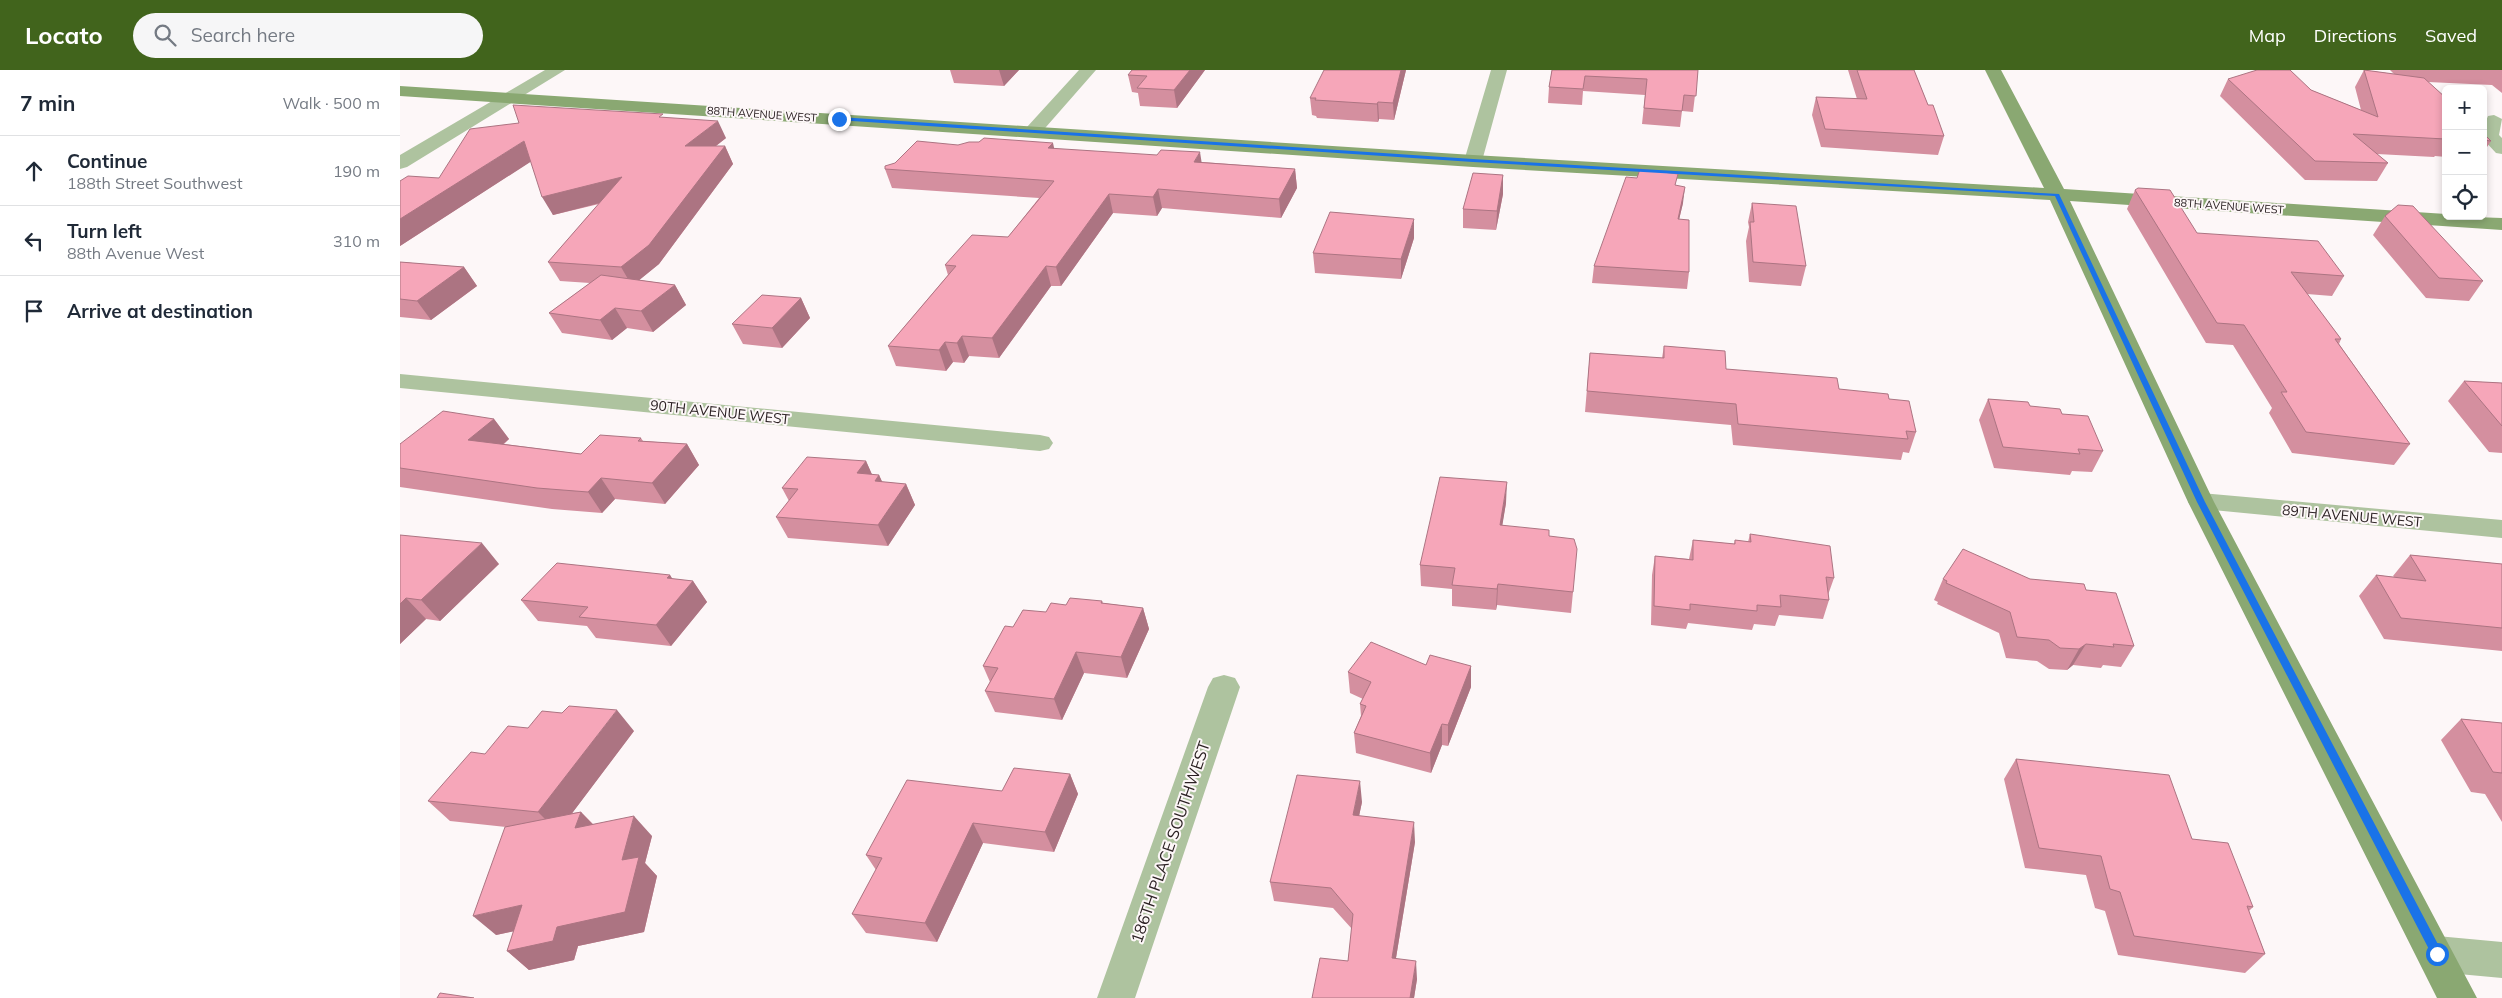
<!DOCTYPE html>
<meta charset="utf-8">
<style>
body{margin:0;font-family:Mulish,sans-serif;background:#f6f6f7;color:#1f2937}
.controls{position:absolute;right:15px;top:15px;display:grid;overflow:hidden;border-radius:8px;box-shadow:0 2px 8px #0003}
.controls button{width:45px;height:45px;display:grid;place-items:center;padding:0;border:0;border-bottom:1px solid #e0e1e3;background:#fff;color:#1f2937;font:25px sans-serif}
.stop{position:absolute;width:15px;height:15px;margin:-11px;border:4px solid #1a73e8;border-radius:50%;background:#fff}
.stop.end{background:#1a73e8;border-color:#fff;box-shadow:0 1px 5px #0008}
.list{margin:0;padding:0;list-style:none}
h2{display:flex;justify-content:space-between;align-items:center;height:65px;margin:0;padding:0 20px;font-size:21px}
h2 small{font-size:16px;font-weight:400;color:#747a83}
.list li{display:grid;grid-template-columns:32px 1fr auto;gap:15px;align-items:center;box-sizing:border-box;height:70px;padding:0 20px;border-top:1px solid #e0e1e3}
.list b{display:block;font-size:19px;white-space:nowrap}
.list p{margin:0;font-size:16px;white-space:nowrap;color:#747a83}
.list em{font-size:16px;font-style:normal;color:#747a83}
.icon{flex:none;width:28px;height:28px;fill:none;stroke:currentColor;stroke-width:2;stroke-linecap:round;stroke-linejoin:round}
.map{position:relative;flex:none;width:2102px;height:928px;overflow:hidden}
header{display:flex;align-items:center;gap:30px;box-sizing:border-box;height:70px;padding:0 25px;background:#41641c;color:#fff}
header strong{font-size:24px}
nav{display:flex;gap:28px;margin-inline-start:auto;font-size:18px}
.search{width:350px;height:45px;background:#f6f6f7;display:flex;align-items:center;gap:12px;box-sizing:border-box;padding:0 18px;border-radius:28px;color:#747a83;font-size:19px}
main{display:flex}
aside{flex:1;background:#fff}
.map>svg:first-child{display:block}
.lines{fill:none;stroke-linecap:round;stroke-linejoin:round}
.street{fill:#aec39f;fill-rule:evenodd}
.secondary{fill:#8aa872;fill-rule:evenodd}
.wall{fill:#d48f9f}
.shaded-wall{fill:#ac7482}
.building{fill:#f6a6b9;stroke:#ac7482}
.route{fill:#1a73e8}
.labels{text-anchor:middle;stroke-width:4;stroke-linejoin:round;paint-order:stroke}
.far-street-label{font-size:11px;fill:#2b2123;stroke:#fdf7f8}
.street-label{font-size:14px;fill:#2b2123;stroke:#fdf7f8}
.near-street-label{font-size:16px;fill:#2b2123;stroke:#fdf7f8}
</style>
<header>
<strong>Locato</strong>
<div class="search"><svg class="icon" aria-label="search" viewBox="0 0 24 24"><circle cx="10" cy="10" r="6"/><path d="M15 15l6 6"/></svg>Search here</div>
<nav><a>Map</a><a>Directions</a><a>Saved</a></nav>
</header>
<main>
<aside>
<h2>7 min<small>Walk · 500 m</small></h2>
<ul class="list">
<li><svg class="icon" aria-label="ahead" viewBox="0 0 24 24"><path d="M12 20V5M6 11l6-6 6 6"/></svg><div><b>Continue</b><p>188th Street Southwest</p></div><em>190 m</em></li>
<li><svg class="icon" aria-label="left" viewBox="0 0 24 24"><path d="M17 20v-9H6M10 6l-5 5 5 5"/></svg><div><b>Turn left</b><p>88th Avenue West</p></div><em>310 m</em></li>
<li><svg class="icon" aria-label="arrive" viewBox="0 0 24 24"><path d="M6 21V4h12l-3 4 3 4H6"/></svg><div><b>Arrive at destination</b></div></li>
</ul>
</aside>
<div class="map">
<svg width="2102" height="928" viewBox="0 0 2102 928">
<rect width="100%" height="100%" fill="#fdf7f8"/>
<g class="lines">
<path class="street" d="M145,0H165L7,97L0,99V85Z
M679,0H696L639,65H627L624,61L627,57Z
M1091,0H1107L1082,91L1079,95H1067L1064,91Z
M2094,45L2102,49L2099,65L2102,68V84L2096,83L2083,69V58L2088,46Z
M0,304L640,365L649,367L653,373L649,379L640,381L0,318Z
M1801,423L2102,450V468L1792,438L1788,432L1792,426Z
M824,605L835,608L840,617L735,928H697L808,617L813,608Z
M2037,866L2102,872V908L2037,902L2024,897L2018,884L2024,871Z"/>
<path class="secondary" d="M1585,0H1601L1664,119L2046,144V146L2102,148V160L1670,131L1814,432L2077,928H2037L1788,432L1650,130L1073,97L0,26V16L1073,85L1644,118Z"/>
</g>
<path class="wall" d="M550,0H619L604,16L554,13Z
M805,0L777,38L740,36L738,23L732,22L728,5Z
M1006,0L994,50L979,49L978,52L917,48L916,46L912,45L910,28Z
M1152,0H1298L1293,42L1282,41L1280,57L1242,54L1245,25L1183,21L1182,35L1148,33L1149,17Z
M1448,0H1514L1528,35L1544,66L1538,85L1421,77L1412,45L1416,27L1457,29Z
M1964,0L1994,4L1990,0H2102V23L2092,15L2028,12L2046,28V87L2035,86L2034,87L1977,84L1988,93L1977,111L1905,110L1820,26L1828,9L1911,20L1961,40L1955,17Z
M264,47L326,68L316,76H325L333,94L259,194L239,210L275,215L286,235L253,262L227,258L212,270L162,263L149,243L190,213L160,211L148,192L199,134L153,145L131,91L0,176V111L39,108Z
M2083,63L2091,71L2083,83Z
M558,75L654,79L802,92L895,99L897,118L881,148L762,138L757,146L713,143L661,216H651L599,288L569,286L564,293L553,292L546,301L496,296L488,276L548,205L545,195L608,167L639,128L492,118L485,99Z
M1103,105V124L1096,160L1063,158V139Z
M1276,115L1283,133L1279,150L1289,202L1287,219L1192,213L1194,196Z
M1735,120L1797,163L1944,206L1932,226L1907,224L1941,269L1939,274L2010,374L1994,395L1892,383L1869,343L1872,338L1833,275L1806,273L1727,139Z
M1352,133L1406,196L1401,216L1349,212L1346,171L1349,157L1348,152Z
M1985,146L2083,211L2069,231L2026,228L1973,165Z
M1014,168L1001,209L915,203L913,183Z
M0,192L64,197L77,216L31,250L0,247Z
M401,228L410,248L382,278L343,274L332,254Z
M1264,276L1326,299L1489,329L1516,362L1509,383L1503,382L1501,390L1333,375L1331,355L1185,342L1190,283L1262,288Z
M2064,311L2102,313V383L2089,382L2048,331Z
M1588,329L1630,336L1662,344L1703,381L1692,402L1672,401L1670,405L1594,398L1579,350Z
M94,349L109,369L104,374L181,384L241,368L243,371L287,374L299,395L265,434L215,429L202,443L152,439L0,417V374Z
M466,391L472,405H479L482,412L506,414L515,435L488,476L388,468L376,447L389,431L382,418Z
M1106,433L1102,455L1149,466L1173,522L1171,543L1097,535L1096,540L1052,536V519L1021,516L1020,495Z
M1350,464L1434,508L1428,525L1429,530L1423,549L1379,545L1375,556L1354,554L1352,560L1288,553L1286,559L1251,555L1252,505L1255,486L1289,489L1293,470L1334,474L1335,470L1348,472Z
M0,465L99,494L40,551L26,549L0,574Z
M2010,485L2102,494V581L1984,569L1959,526L1976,505L1994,507L1993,506Z
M270,505L272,509L293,511L307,532L271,576L196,568L187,556L138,551L121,530Z
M1543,509H1630L1686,520L1734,576L1721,597L1703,595L1701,598L1673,595L1667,600L1649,599L1637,591L1606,588L1599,563L1537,534L1538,532L1534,530Z
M702,531L703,533L743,538L749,559L727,608L684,603L662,650L595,642L585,621L590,612L583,596L613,557L646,542L666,535Z
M1026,595L1071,596V617L1048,676L1042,675L1031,703L956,683L954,663L961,646L960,634L963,629L950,623L948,602Z
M2061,649L2102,653V752L2085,724L2071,722L2041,670Z
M234,661L172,743L181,742L193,754L252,766L245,793L257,806L244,862L178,876L174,890L129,900L107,881L114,861L96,865L106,757L50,751L28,731L85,684Z
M1616,689L1792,769L1853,837L1849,841L1865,884L1845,903L1718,885L1705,841L1695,838L1686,805L1625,798L1604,709Z
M670,704L678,724L654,782L583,773L537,872L466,863L452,844L476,800L466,785L602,721Z
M962,732L959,746L1015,772L996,888L1017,909L1014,928H912L948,891L952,859L933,838L874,831L870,812Z"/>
<path class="shaded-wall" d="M599,0H619L604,16Z
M790,0H805L777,38L774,20Z
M1001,0H1006L994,50L993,33Z
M978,32L979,49L978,52L977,34Z
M318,51L326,68L294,93L285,76Z
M124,71L135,89L0,176V149Z
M653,73L657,91L648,78Z
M325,76L333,94L259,194L232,216L221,197Z
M800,82L803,101L794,92Z
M895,99L897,118L881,148L879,129Z
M1103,105V124L1096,160L1097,141Z
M222,107L231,125L153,145L142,127Z
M1285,117L1283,133L1275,166L1278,149Z
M758,119L762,138L757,146L753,127Z
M709,124L713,143L661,216L656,197Z
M1014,149V168L1001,209V189Z
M646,196L651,216L599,288L592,268Z
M64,197L77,216L31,250L17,231Z
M275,215L286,235L253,262L241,241Z
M401,228L410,248L382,278L372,258Z
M215,238L227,258L212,270L200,250Z
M562,266L569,286L564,293L557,273Z
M545,272L553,292L546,301L539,280Z
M94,349L109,369L84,390L68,370Z
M287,374L299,395L265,434L252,413Z
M466,391L475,411L479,405L489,426L457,403Z
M201,408L215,429L202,443L188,422Z
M1107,412L1106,433L1099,476L1100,455Z
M506,414L515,435L488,476L478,455Z
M82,473L99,494L40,551L21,530Z
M270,505L282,524L293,511L307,532L271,576L256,555L267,508Z
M1098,514L1097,535L1096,540L1097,519Z
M6,528L26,549L0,574V534Z
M743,538L749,559L727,608L721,587Z
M1686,574L1673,595L1667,600L1679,579Z
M676,582L684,603L662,650L654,629Z
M1071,596V617L1048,676V655Z
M217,640L234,661L158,762L138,742Z
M1042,654V675L1031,703L1030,683Z
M670,704L678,724L654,782L645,762Z
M960,711L962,732L955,765L953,745Z
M181,742L200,762L175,758Z
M234,746L252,766L245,793L257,806L244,862L178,876L174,890L129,900L107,881L157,857L222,790Z
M1014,752L1015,772L993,906L992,888Z
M573,753L583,773L537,872L525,853Z
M122,835L144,855L96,865L73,846Z
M1016,891L1017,909L1014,928H1010Z"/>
<path class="building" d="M732,0H790L774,20L737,18L747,6L728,5Z
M924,0H1001L993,33L978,32L977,34L915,30L916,28H910Z
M1152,0H1298L1296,26L1284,25L1282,41L1244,38L1247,9L1185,6L1183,19L1149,17Z
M1457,0H1514L1528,35H1533L1544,66L1425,59L1416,27L1467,29Z
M1857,0H1890L1911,20L1978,47L1964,0L2024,8L2046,28V68H2044L2045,69L1953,64L1988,93L1915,91L1828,9Z
M113,35L263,44L259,47L318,51L285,76H325L249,175L221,197L148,192L222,107L142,127L124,71L0,149V111L8,106L39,108L70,59L119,53Z
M2083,63L2091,71L2083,70Z
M584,68L653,73L648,78L757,85L761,80L800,82L794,92L895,99L879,129L758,119L753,127L709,124L656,197L646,196L592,268L562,266L557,273L545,272L539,280L488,276L556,196L545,195L572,165L608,167L654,111L485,99V96L495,93L517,71L558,75L569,72H579Z
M1240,99L1278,104L1275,115L1285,117L1278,149L1289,150V202L1194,196L1226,107L1237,108Z
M1073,103L1103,105L1097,141L1063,139Z
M1738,118L1770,120L1797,163L1918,171L1944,206L1891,202L1941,269H1935L2010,374L1906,362L1881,322H1887L1844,255L1817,253L1735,120Z
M1352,133L1396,136L1406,196L1353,192L1350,152H1354Z
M1998,135L2013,136L2083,211L2039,208L1985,146Z
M930,142L1014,149L1001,189L913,183Z
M0,192L64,197L17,231L0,229Z
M201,205L275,215L241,241L215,238L200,250L149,243Z
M362,225L401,228L372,258L332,254Z
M1264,276L1325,281L1326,299L1437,308L1439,319L1488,324L1489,329L1509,331L1516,362L1506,361L1508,369L1338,354L1336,334L1187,321L1190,283L1264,288Z
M2064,311L2102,313V356Z
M1588,329L1628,332L1630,336L1660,339L1662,344L1688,346L1703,381L1678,379L1680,384L1603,377Z
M43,341L94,349L68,370L181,384L200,365L241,368L238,371L287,374L252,413L201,408L188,422L137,418L0,398V374Z
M407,387L466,391L457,403L479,405L475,411L506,414L478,455L376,447L398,419L382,418Z
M1040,407L1107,412L1100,455L1149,460V466L1174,469L1177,479L1173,522L1098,514L1097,519L1052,515L1055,498L1020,495Z
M1350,464L1430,476L1434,508L1426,507L1429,530L1380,525L1381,537L1357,535V541L1290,534V540L1254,536L1255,486L1293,490V470L1335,474V470L1351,472Z
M0,465L82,473L21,530L6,528L0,534Z
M1563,479L1630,509L1684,514L1686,520L1716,523L1734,576L1713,574L1714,577L1686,574L1679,579L1660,578L1649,570L1617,567L1610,542L1546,513L1547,511L1543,509Z
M2010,485L2102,494V558L2001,548L1976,505L2026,511Z
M157,493L270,505L267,508L293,511L256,555L179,547L188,537L121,530Z
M670,528L702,531L701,533L743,538L721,587L676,582L654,629L585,621L598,598L583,596L605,556L613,557L623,540L646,542L651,533L666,535Z
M971,572L1026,595L1030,585L1071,596L1048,655L1042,654L1030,683L954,663L966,636L960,634L971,612L948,602Z
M169,636L217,640L138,742L28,731L71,682L85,684L108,656L128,658L142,641L162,643Z
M2061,649L2102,653V703L2093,702Z
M1616,689L1769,705L1792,769L1828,773L1853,837L1847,836L1865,884L1734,866L1720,822L1710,819L1701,786L1639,778Z
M614,698L670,704L645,762L573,753L525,853L452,844L482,788L466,785L507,710L602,721Z
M897,705L960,711L953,745L1014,752L992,888L1016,891L1010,928H912L920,888L948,891L953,844L931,818L870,812Z
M181,742L175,758L234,746L222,790L239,787L225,842L157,857L153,871L107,881L122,835L73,846L105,757Z
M40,923L74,928H37Z"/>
<path class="route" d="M439,47L1073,89L1659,124L1805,432L2041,880V887H2033L1797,432L1655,126L1073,92L437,50Z"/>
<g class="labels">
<g class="far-street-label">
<text transform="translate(362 44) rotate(4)" y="4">88TH AVENUE WEST</text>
<text transform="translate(1829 136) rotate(4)" y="4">88TH AVENUE WEST</text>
</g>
<g class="street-label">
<text transform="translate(320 342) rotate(6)" y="5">90TH AVENUE WEST</text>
<text transform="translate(1952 446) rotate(5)" y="5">89TH AVENUE WEST</text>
</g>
<g class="near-street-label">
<text transform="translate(770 772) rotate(-71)" y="6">186TH PLACE SOUTHWEST</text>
</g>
</g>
</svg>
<div class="controls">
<button>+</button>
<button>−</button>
<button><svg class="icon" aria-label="locate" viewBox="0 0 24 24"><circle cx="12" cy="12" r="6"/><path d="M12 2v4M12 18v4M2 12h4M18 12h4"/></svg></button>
</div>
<div class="stop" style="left:2037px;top:884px"></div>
<div class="stop end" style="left:439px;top:49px"></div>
</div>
</main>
